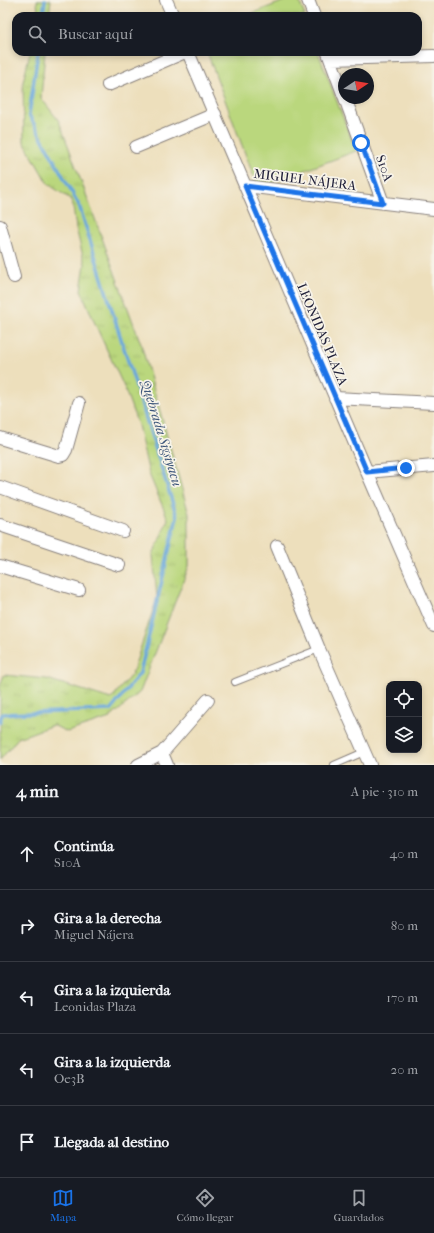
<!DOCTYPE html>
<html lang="es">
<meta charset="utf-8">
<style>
body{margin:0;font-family:"IM FELL French Canon",serif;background:#20242c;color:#f1f3f6}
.controls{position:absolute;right:12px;bottom:12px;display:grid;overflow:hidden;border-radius:8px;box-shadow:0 2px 6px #0003}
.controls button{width:36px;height:36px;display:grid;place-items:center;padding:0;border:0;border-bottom:1px solid #363941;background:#171b24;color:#f1f3f6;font:20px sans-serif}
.compass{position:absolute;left:338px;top:68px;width:36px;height:36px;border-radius:50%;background:#171b24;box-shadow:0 2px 6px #0003;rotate:78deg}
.stop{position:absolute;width:12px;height:12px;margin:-9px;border:3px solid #1a73e8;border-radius:50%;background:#fff}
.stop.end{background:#1a73e8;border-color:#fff;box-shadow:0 1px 4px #0008}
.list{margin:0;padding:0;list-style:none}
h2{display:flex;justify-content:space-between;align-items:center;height:52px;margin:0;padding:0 16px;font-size:17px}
h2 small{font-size:13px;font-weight:400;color:#9ea1a6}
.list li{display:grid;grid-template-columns:26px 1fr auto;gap:12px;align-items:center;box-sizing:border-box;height:72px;padding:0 16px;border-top:1px solid #363941}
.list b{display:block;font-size:15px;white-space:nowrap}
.list p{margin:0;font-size:13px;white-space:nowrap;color:#9ea1a6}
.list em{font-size:13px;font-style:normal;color:#9ea1a6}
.icon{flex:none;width:22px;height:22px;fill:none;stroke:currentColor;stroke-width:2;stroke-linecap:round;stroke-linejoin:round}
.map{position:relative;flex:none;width:434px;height:765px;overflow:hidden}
.search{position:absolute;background:#171b24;box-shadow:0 2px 6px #0003;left:12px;right:12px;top:12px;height:44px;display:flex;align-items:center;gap:10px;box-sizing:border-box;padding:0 14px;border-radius:12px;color:#9ea1a6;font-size:15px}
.sheet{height:412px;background:#171b24}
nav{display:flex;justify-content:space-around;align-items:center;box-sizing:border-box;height:56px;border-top:1px solid #363941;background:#171b24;font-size:11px;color:#9ea1a6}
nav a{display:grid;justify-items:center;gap:2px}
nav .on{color:#1a73e8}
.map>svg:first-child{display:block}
.grass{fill:url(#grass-tufts);stroke:#6e7c5c}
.garden{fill:#bad77d;stroke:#6e7c5c}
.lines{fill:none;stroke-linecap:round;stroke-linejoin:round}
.stream{stroke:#69a7db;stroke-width:3.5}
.lane-casing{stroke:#88807c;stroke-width:8}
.street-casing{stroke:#88807c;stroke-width:14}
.lane{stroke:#fff;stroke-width:6}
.street{stroke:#fff;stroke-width:12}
.route{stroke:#1a73e8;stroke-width:5}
.labels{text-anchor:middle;stroke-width:3.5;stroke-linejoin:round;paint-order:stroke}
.street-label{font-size:13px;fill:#22223b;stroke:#f7f3e8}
.water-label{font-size:14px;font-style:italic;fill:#3e577b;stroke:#f7f3e8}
</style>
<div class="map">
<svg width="434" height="765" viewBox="0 0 434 765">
<defs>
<pattern id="grass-tufts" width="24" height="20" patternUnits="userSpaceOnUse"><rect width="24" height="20" fill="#bad77d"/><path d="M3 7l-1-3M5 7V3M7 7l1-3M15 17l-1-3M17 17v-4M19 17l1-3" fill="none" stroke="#a0b86d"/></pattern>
</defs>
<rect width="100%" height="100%" fill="#f7f3e8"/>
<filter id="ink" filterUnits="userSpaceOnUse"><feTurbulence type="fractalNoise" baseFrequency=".025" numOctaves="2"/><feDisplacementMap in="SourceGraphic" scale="8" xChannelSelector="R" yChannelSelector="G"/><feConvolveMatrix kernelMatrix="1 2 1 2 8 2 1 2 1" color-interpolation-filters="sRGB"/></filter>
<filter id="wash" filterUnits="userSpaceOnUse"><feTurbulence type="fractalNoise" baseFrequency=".012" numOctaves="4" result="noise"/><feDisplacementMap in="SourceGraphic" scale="16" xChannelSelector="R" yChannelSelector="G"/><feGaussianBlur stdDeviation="0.9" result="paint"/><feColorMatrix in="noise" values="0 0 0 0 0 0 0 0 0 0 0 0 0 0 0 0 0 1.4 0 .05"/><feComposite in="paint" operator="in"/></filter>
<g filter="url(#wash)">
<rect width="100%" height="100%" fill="#eddfbc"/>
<path class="grass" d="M37,0H51L49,16H38Z
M30,52H45L41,98L59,121L141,344L189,514V566L140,692L110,718L67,732L53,725L18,738L0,760V686L4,675L47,679L111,699L132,674L157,598L153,555L168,519L149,474L138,425L124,387L96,326L81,290L85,264L76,228L72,200L48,184L24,142L23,82Z"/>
<path class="garden" d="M287,0H299L305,16H245Z
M207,52H318L356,151L258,188Z"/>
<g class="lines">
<path class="stream" d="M43,16L45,0
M0,722L2,714L111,710L140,673L177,517L79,205L29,115L38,52"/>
</g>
</g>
<g filter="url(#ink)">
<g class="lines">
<defs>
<path id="lane" d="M235,682L319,649
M334,765L364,752"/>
<path id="street" d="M166,0L173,16
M308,0L314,16
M188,52L367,472L434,626
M328,53L344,96
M331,59L434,56
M108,85L185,52
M345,98L383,203
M136,147L215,114
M245,186L434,209
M0,226L14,277
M335,398L434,403
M0,438L59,456L63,455L66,450L79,403
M367,472L434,466
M0,487L123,531
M0,525L119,565
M277,546L319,649L370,765
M0,566L79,590
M162,753L167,765
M138,765L162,753L208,700"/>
</defs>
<use href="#lane" class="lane-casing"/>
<use href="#street" class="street-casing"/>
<use href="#lane" class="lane"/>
<use href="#street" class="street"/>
</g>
</g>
<g class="lines" filter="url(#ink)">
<path class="route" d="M361,143L383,203L245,186L367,472L406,468"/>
</g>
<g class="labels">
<g class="street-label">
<text transform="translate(385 168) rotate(70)" y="5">S10A</text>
<text transform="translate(305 179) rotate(7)" y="5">MIGUEL NÁJERA</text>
<text transform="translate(323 334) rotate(67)" y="5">LEONIDAS PLAZA</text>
</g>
<g class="water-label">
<text transform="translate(162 433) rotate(73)" y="5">Quebrada Sigsiyacu</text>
</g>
</g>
</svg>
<div class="controls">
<button><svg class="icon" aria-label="locate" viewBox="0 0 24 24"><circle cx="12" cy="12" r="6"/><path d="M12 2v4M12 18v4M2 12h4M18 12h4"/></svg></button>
<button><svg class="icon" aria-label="layers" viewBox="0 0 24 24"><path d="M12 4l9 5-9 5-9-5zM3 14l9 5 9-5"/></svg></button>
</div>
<svg class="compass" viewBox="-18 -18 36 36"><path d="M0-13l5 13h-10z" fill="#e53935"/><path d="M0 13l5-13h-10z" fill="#9ea1a6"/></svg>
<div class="stop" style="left:361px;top:143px"></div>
<div class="stop end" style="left:406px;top:468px"></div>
<div class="search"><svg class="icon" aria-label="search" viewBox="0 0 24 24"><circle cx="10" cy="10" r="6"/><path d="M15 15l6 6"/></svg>Buscar aquí</div>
</div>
<section class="sheet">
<h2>4 min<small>A pie · 310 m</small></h2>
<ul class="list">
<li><svg class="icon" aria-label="ahead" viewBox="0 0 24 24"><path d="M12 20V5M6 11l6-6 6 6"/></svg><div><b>Continúa</b><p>S10A</p></div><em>40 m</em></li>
<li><svg class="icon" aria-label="right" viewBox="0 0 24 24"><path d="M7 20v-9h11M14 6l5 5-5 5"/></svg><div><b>Gira a la derecha</b><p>Miguel Nájera</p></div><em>80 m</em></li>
<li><svg class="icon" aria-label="left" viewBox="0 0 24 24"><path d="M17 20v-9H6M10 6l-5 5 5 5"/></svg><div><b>Gira a la izquierda</b><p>Leonidas Plaza</p></div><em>170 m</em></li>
<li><svg class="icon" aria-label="left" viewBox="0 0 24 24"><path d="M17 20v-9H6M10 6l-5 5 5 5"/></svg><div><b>Gira a la izquierda</b><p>Oe3B</p></div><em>20 m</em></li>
<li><svg class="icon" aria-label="arrive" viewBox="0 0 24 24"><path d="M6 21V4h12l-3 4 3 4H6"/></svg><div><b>Llegada al destino</b></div></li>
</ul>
</section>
<nav>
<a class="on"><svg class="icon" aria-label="map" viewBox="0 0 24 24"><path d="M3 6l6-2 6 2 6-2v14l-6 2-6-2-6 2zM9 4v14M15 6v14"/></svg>Mapa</a>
<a><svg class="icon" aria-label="directions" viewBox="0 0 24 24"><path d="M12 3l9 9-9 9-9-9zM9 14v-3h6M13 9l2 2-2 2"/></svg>Cómo llegar</a>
<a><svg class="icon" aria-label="saved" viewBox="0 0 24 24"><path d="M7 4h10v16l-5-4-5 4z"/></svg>Guardados</a>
</nav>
